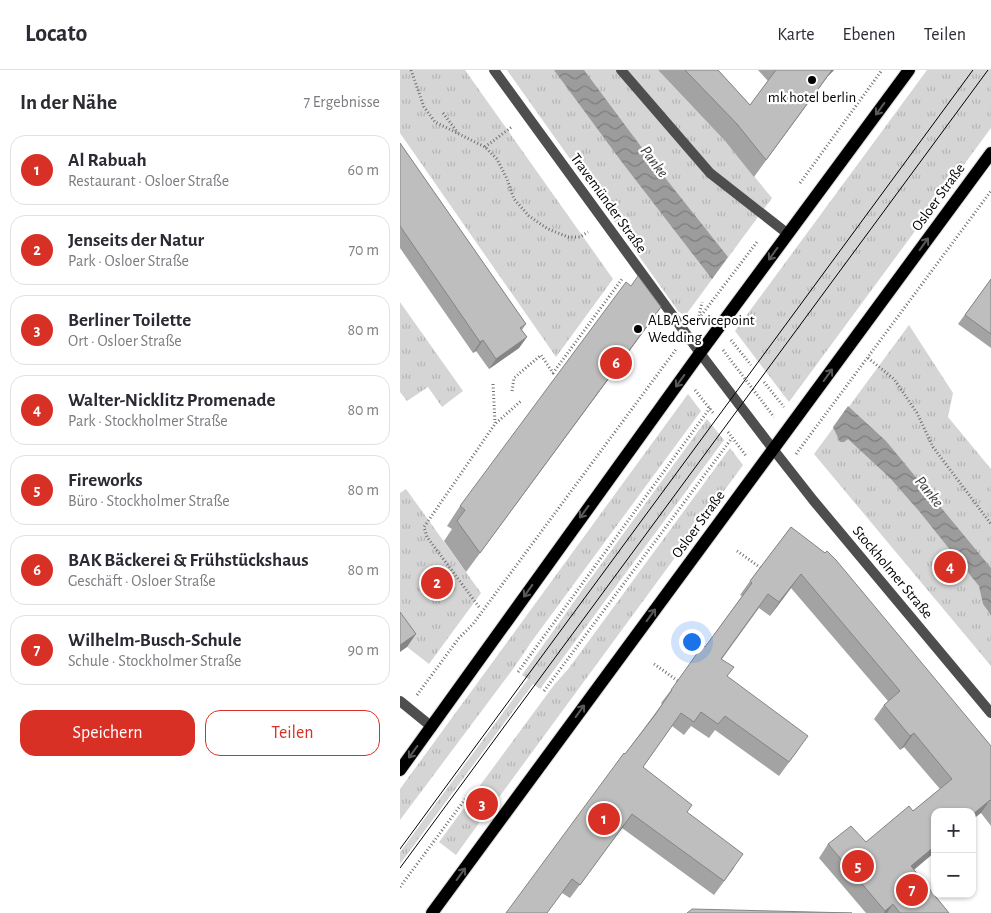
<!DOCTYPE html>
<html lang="de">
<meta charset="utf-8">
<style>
body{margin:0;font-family:"Alegreya Sans",sans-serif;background:#f7f7f7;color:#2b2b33}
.controls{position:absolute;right:15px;bottom:15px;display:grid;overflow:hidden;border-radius:10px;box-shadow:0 1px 4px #0004}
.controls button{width:45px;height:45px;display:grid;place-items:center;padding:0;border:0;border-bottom:1px solid #e1e1e2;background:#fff;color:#2b2b33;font:25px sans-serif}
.you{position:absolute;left:291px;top:571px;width:18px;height:18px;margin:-12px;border:4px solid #fff;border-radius:50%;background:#1a73e8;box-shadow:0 0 0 8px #1a73e833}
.badge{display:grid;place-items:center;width:32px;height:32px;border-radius:50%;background:#d93025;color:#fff;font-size:16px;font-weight:700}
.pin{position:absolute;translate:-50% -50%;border:2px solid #fff;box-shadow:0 1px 5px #0006}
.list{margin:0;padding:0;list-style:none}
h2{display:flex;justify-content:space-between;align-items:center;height:65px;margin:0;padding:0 20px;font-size:21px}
h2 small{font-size:16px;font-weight:400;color:#7c7c81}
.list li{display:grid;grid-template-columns:32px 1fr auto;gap:15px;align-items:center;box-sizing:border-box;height:70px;margin:0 10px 10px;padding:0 10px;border:1px solid #e1e1e2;border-radius:15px}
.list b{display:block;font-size:19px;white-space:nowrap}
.list p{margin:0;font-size:16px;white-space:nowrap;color:#7c7c81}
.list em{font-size:16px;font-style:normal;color:#7c7c81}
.actions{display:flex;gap:10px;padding:15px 20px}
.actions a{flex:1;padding:11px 0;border:1px solid #d93025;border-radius:15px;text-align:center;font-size:18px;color:#d93025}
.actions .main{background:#d93025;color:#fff}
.map{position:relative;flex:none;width:591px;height:843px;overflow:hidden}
header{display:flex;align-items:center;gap:30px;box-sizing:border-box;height:70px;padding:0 25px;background:#fff;border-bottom:1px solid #e1e1e2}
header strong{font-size:24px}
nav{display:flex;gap:28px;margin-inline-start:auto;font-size:18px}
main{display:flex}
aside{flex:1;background:#fff}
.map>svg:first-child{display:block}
.grass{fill:url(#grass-tufts)}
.water{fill:url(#water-waves)}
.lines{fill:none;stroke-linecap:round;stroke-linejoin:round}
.primary-casing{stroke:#dbdbdb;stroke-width:14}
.path{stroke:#707070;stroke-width:3;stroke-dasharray:1 2.5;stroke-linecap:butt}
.service{stroke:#4e4e4e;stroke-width:10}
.minor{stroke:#4e4e4e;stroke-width:10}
.primary{stroke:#000;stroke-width:12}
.tram{stroke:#000;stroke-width:1}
.wall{fill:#a3a3a3}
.shaded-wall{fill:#858585}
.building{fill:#bebebe;stroke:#858585}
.oneway{stroke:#595959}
.poi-dot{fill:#000;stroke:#fff;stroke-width:2}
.labels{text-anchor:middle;stroke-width:4.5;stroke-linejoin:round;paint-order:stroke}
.poi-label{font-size:15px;fill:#000;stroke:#fff}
.street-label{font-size:15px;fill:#000;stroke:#fff}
.water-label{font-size:16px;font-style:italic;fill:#3d3d3d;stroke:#fff}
</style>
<header>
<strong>Locato</strong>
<nav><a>Karte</a><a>Ebenen</a><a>Teilen</a></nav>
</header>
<main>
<aside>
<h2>In der Nähe<small>7 Ergebnisse</small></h2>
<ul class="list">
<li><span class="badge">1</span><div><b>Al Rabuah</b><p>Restaurant · Osloer Straße</p></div><em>60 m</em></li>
<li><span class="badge">2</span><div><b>Jenseits der Natur</b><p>Park · Osloer Straße</p></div><em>70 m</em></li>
<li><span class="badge">3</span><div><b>Berliner Toilette</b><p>Ort · Osloer Straße</p></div><em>80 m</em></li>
<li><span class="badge">4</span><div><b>Walter-Nicklitz Promenade</b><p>Park · Stockholmer Straße</p></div><em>80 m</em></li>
<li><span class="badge">5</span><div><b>Fireworks</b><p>Büro · Stockholmer Straße</p></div><em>80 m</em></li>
<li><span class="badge">6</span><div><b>BAK Bäckerei &amp; Frühstückshaus</b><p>Geschäft · Osloer Straße</p></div><em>80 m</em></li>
<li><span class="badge">7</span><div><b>Wilhelm-Busch-Schule</b><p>Schule · Stockholmer Straße</p></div><em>90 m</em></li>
</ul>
<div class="actions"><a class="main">Speichern</a><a>Teilen</a></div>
</aside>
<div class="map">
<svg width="591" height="843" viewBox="0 0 591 843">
<defs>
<pattern id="grass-tufts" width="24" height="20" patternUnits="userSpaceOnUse" patternTransform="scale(1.25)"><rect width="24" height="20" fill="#d5d5d5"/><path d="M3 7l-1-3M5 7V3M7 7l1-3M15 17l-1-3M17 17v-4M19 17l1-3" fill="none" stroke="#b5b5b5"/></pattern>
<pattern id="water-waves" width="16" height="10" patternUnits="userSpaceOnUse" patternTransform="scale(1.25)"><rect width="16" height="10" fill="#9c9c9c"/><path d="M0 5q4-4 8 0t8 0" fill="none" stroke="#7d7d7d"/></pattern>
</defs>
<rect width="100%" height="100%" fill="#fff"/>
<path class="grass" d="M0,0H65L213,209L156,287L0,63Z
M107,0H258L324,70L372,128L285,246L278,241Z
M527,0H591V58L389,332L335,261Z
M0,232L63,321L42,337L28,317L7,331L0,322Z
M509,255L553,323L548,347L591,399V596L414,384Z
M288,324L301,341L132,571L113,599L0,750V719Z
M307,349L324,370L140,619L133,614L0,794V782L128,609L122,605L183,519Z
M330,378L343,395L94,734L76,721L154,615L169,598Z
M6,419L81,523L29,594L7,577L0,567V423Z
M67,734L84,746L56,785L39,772Z"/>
<path class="water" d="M154,0H184L251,90L328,187L312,209L221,91Z
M448,336L486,371L591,498V545L583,534L579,516L519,441L490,408L448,369L444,372H440L433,357Z"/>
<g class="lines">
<defs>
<path id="primary" d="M0,700L300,283L509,0
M32,843L591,83"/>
</defs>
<use href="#primary" class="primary-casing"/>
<path class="path" d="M11,0L24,37L35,52L85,77L97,89L107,109L114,129L129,146L148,159L168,167H180L188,162
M43,43L58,63
M85,77L113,56
M400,113L482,0
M299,246L302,232
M297,251L357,172
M331,270L351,295
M323,280L374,347
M468,288L494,309L517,343L533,377L591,454
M364,312L384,337
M93,314L95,353
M295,320L314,344
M112,321L114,308L141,285L153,303L222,209
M328,362L347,387
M396,384L591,121
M337,481L361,498
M79,537L27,467L24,457L95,354L121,331
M254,594L278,611
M118,602L310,338
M144,621L332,368
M17,625L59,568L73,554L277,278
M0,817L69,724L76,730"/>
<path class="service" d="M221,0L310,103L388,164
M300,283L373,379
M0,631L32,657"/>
<path class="minor" d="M94,0L300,283
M373,379L413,430L591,643"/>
<use href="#primary" class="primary"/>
<path class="tram" d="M0,779L573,0
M0,798L588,0"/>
</g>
<path class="wall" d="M258,0H318L350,35L368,11L358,0H434L428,6L354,107L325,71Z
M0,73L126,254L122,260L127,267L119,278L89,299L76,281L73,283L0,178Z
M591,209V278L558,254Z
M261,237L247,257L66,502L44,471L52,459L47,456L60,436Z
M391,457L591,676V756L581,743L535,742V782L514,800L549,843H466L419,788L428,774L466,772L513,741L540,719L504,677L500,680L474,649L484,635L488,631L391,518L370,546L359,538L322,589L327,607L399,679L379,706L315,660L309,668L291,656L284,665L272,656L243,697L287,743L334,798L314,825L222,758L170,828L162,823L225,684L262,634L261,633L271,620L305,577L342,526L340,525L350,511Z"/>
<path class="shaded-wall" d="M432,0H434L428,6L354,107Z
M261,237L247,257L66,502L80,483Z
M127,267L119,278L89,299L96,289Z
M83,270L76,281L73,283L80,272Z
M401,504L391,518L370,546L379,532Z
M16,564L7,577L0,582V575Z
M514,663L504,677L500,680L510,666Z
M590,730L581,743L572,750V745Z
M535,776V782L501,810L511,796Z
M493,834L487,843H484L485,841Z"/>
<path class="building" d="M285,0H318L350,35L376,0H432L366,90L337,54Z
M0,73L126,254L120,258L127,267L96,289L83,270L80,272L0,156Z
M238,206L261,237L80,483L57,451L65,440L60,436L226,212L231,216Z
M591,209V264L565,245Z
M391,457L425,483L427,481L436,490L591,676V731L590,730L572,745V742H535V776L511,796L549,843H500L493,834L485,841L428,774L451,756L466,772L509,736L513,741L552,709L514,663L510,666L484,635L500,621L401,504L379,532L368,524L321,589L334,597L327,606L408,666L389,692L325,646L318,654L301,642L294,652L281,643L243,697L292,735L287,742L343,784L324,811L232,744L180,815L172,809L147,843H106L224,683L225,684L255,645L272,620H271L303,575L305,577L352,513L350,511Z
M0,542L16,564L0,575Z
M292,839L452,843H287Z"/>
<defs><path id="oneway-shaft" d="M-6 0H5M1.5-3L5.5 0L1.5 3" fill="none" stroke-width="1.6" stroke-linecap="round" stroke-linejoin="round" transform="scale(1.25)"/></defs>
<g class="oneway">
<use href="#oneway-shaft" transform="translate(480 39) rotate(126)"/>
<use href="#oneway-shaft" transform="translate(524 174) rotate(-54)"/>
<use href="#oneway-shaft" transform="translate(373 184) rotate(126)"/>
<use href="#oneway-shaft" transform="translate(428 305) rotate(-54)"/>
<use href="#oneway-shaft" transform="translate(280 311) rotate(126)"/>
<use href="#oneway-shaft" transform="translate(184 442) rotate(126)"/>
<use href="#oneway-shaft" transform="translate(128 521) rotate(125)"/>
<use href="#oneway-shaft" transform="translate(251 545) rotate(-54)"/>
<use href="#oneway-shaft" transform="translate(180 641) rotate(-54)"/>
<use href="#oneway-shaft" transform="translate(13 682) rotate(126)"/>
<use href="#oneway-shaft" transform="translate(61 804) rotate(-54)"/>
</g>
<g class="poi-dot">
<circle cx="412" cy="10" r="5"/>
<circle cx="238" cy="259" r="5"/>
</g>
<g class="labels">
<g class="poi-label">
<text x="412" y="32">mk hotel berlin</text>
<text x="248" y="255" text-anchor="start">ALBA Servicepoint<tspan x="248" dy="17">Wedding</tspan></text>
</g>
<g class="street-label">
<text transform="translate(538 127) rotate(-54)" y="5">Osloer Straße</text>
<text transform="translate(209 133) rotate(54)" y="5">Travemünder Straße</text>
<text transform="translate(298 454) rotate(-54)" y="5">Osloer Straße</text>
<text transform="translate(493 502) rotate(50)" y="5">Stockholmer Straße</text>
</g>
<g class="water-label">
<text transform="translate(255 91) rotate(53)" y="6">Panke</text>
<text transform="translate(530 421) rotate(51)" y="6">Panke</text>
</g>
</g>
</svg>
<div class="controls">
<button>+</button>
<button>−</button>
</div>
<div class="you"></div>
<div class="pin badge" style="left:204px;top:749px">1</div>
<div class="pin badge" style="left:37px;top:513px">2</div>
<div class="pin badge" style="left:82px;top:734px">3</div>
<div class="pin badge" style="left:550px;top:497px">4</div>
<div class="pin badge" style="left:458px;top:796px">5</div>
<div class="pin badge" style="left:216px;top:293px">6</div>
<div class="pin badge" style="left:512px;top:820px">7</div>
</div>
</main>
